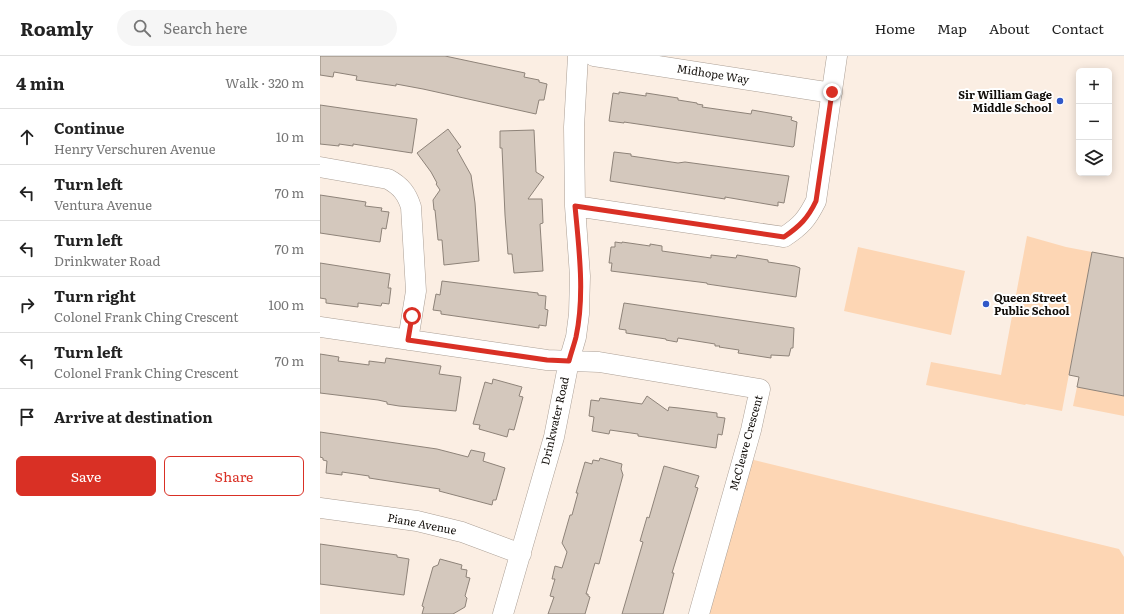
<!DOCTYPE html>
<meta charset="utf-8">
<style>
body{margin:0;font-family:Literata,serif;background:#f6f6f6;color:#222}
.controls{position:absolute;right:12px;top:12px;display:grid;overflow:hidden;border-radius:6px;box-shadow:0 2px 10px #0003}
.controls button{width:36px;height:36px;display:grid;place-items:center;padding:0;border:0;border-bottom:1px solid #e0e0e0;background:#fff;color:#222;font:20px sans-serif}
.stop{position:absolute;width:12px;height:12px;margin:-9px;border:3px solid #d93025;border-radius:50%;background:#fff}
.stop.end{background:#d93025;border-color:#fff;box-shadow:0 1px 4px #0008}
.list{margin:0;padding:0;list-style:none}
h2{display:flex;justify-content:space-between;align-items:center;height:52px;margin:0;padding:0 16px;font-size:17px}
h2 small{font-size:13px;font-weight:400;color:#767676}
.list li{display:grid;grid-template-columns:26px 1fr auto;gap:12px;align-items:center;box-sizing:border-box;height:56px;padding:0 16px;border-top:1px solid #e0e0e0}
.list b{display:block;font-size:15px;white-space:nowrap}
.list p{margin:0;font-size:13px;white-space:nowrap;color:#767676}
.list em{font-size:13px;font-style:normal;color:#767676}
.actions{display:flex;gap:8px;padding:12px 16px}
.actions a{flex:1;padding:9px 0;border:1px solid #d93025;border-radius:6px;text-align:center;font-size:14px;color:#d93025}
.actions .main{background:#d93025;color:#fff}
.icon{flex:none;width:22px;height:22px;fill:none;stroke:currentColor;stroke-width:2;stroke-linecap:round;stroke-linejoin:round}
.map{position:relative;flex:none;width:804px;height:558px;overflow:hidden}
header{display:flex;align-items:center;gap:24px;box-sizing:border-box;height:56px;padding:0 20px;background:#fff;border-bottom:1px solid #e0e0e0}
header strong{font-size:19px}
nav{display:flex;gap:22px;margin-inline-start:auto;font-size:14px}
.search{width:280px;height:36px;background:#f6f6f6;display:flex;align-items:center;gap:10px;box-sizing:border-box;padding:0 14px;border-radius:22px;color:#767676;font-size:15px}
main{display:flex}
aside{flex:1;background:#fff}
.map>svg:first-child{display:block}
.green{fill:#fdd6b4}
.building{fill:#d4c8bd;stroke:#8e8379}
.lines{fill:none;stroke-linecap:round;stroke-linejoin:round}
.minor-casing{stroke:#ab9f95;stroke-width:21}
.minor{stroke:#fff;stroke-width:20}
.route{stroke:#d93025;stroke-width:5}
.poi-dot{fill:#3058c8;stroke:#fff;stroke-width:1.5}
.labels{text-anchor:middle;stroke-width:4;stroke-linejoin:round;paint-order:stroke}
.street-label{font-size:11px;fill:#120e0a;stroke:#fff}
.poi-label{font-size:11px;font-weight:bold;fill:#120e0a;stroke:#fff;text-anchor:end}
</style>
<header>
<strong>Roamly</strong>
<div class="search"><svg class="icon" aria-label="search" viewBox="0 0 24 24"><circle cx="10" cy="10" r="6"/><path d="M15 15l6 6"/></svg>Search here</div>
<nav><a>Home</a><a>Map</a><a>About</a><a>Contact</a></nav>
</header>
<main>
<aside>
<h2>4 min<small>Walk · 320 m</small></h2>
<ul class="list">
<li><svg class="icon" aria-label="ahead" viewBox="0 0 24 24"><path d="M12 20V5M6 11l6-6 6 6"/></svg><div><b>Continue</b><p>Henry Verschuren Avenue</p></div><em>10 m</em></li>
<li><svg class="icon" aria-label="left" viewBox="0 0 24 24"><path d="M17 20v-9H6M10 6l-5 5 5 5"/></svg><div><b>Turn left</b><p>Ventura Avenue</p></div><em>70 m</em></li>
<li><svg class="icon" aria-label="left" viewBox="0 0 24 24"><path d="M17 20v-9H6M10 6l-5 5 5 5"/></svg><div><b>Turn left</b><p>Drinkwater Road</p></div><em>70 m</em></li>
<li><svg class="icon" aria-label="right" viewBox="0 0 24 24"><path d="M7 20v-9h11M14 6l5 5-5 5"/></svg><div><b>Turn right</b><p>Colonel Frank Ching Crescent</p></div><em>100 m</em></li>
<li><svg class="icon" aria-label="left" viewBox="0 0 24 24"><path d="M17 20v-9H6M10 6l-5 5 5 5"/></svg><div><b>Turn left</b><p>Colonel Frank Ching Crescent</p></div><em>70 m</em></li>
<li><svg class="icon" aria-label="arrive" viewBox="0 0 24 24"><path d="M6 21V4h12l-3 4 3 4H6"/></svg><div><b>Arrive at destination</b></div></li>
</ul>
<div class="actions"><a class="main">Save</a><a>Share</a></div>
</aside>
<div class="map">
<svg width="804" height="558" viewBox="0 0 804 558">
<rect width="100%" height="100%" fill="#fbeee3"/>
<path class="green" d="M707,180L746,191L772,196L742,355L706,348L705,349L606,329L611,306L681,319Z
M538,191L645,215L631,279L524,255Z
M757,331L804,340V360L753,350Z
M430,403L799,493L804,501V558H389Z"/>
<path class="building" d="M0,0H125L205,17L204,21L219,24V26L227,28L224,44H219L216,58L103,33L76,28V30L36,24L37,20L14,16L13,21L0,19Z
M299,36L326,40V37L358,42V44L377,47V48L383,49L382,51L431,58L432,54L472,61L471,64L477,66L474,90L473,91L304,66V67L289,65L293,37L299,38Z
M0,49L97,63L92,97L33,88V90L19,88V90L0,88Z
M128,73L141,91L137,94L151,119L155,147L159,205L124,209L122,184H118L115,154H114L113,144L120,134L116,128L117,127L111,116L97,97Z
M214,74L216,116L224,121L208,143H222L223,167L220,168L223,215L194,217L192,198H188L185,159L182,92H180V75Z
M294,96L311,98V100L358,107L365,106L469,120L464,147L458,146V150L405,141V143L290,125Z
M0,139L46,146L45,150L62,152L61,155L69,156L66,173L62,172L60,186L0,177Z
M295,186L302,187V186L330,190V188L342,190V195L391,202V199L416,202L417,199L448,204V206L475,210L480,212L476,241L387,228V227L291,215L292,207H289L291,191H295Z
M772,196L804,202V340L757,331L759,321L749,319Z
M0,207L70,218L68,232H71L69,248L62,247L61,250L38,247V251L6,247V243L0,242Z
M122,225L218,237V239L226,240L225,253L228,254L226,270L219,269V272L121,258V255L113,254L116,238L120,239Z
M304,247L474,272L473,292H471L469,300L451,299V302L418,297L419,294L399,291L400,290H395V288L358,282L357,286L346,284V283L306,277V274L299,273Z
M0,298L19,301L18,305L49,309V305L65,307L66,302L121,310L119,318L141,321L136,355L79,350L67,348V346L58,344L0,337Z
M173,323L202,331L199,340L203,341L194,374L189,373L187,381L159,373L160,369L153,368L165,326L172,328Z
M327,340L348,355L349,351L359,352L397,357V361L405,362L402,379L398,378L396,392L318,380V378L290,374L289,378L272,375L274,361L269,360L271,344L279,345L280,342L322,348Z
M0,376L117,393L148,401L151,394L165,397L163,405L185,412L176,444H173L172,449L119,435L120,433L49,422V420L22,416V419L6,417L7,405L3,404V402L0,401Z
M280,402L302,408L301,413L303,419L279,508L275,507L266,538H268V540L270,541L265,558H228L234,541L230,540L235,523H232L235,510L242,512L247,496L242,487L250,459H252L258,437H256L265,406L272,408L273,404L279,405Z
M344,410L379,420L375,431L378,432L352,517H354L343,558H302L323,486L320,485L327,461L329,462Z
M0,488L77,499V501L89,503L84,539L0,528Z
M120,503L142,509L141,513L147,514L146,521L150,522L145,540L147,542L145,551L133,558H102L104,551L102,550L113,511L118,509Z"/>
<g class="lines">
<defs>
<path id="minor" d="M274,0L512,37
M0,111L68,123C81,130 87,138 91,151L96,235L88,284
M255,150L464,181C481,170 487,163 496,145L517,0
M0,271L227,304L279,306L440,333L431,374L379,558
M0,452L97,465L142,476L201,498
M183,558L234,381L249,305L256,281L259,258L260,220L255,150L254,71L258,0"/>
</defs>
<use href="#minor" class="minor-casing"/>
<use href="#minor" class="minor"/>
</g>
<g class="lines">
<path class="route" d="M92,260L88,284L227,304L249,305C251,297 254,289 256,281C265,239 259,193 255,150L464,181C480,170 488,162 496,145L512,36"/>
</g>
<g class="poi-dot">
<circle cx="740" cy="45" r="4"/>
<circle cx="666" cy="248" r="4"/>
</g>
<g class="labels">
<g class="street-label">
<text transform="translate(393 18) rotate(9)" y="4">Midhope Way</text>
<text transform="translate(235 365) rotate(-77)" y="4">Drinkwater Road</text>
<text transform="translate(426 387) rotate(-75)" y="4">McCleave Crescent</text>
<text transform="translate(102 468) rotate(11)" y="4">Piane Avenue</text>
</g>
<g class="poi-label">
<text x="732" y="43">Sir William Gage<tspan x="732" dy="13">Middle School</tspan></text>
<text x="674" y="246" text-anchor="start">Queen Street<tspan x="674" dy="13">Public School</tspan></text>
</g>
</g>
</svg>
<div class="controls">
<button>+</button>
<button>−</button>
<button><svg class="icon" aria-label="layers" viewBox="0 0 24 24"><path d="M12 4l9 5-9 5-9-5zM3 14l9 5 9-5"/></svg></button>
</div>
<div class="stop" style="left:92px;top:260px"></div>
<div class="stop end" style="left:512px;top:36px"></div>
</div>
</main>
